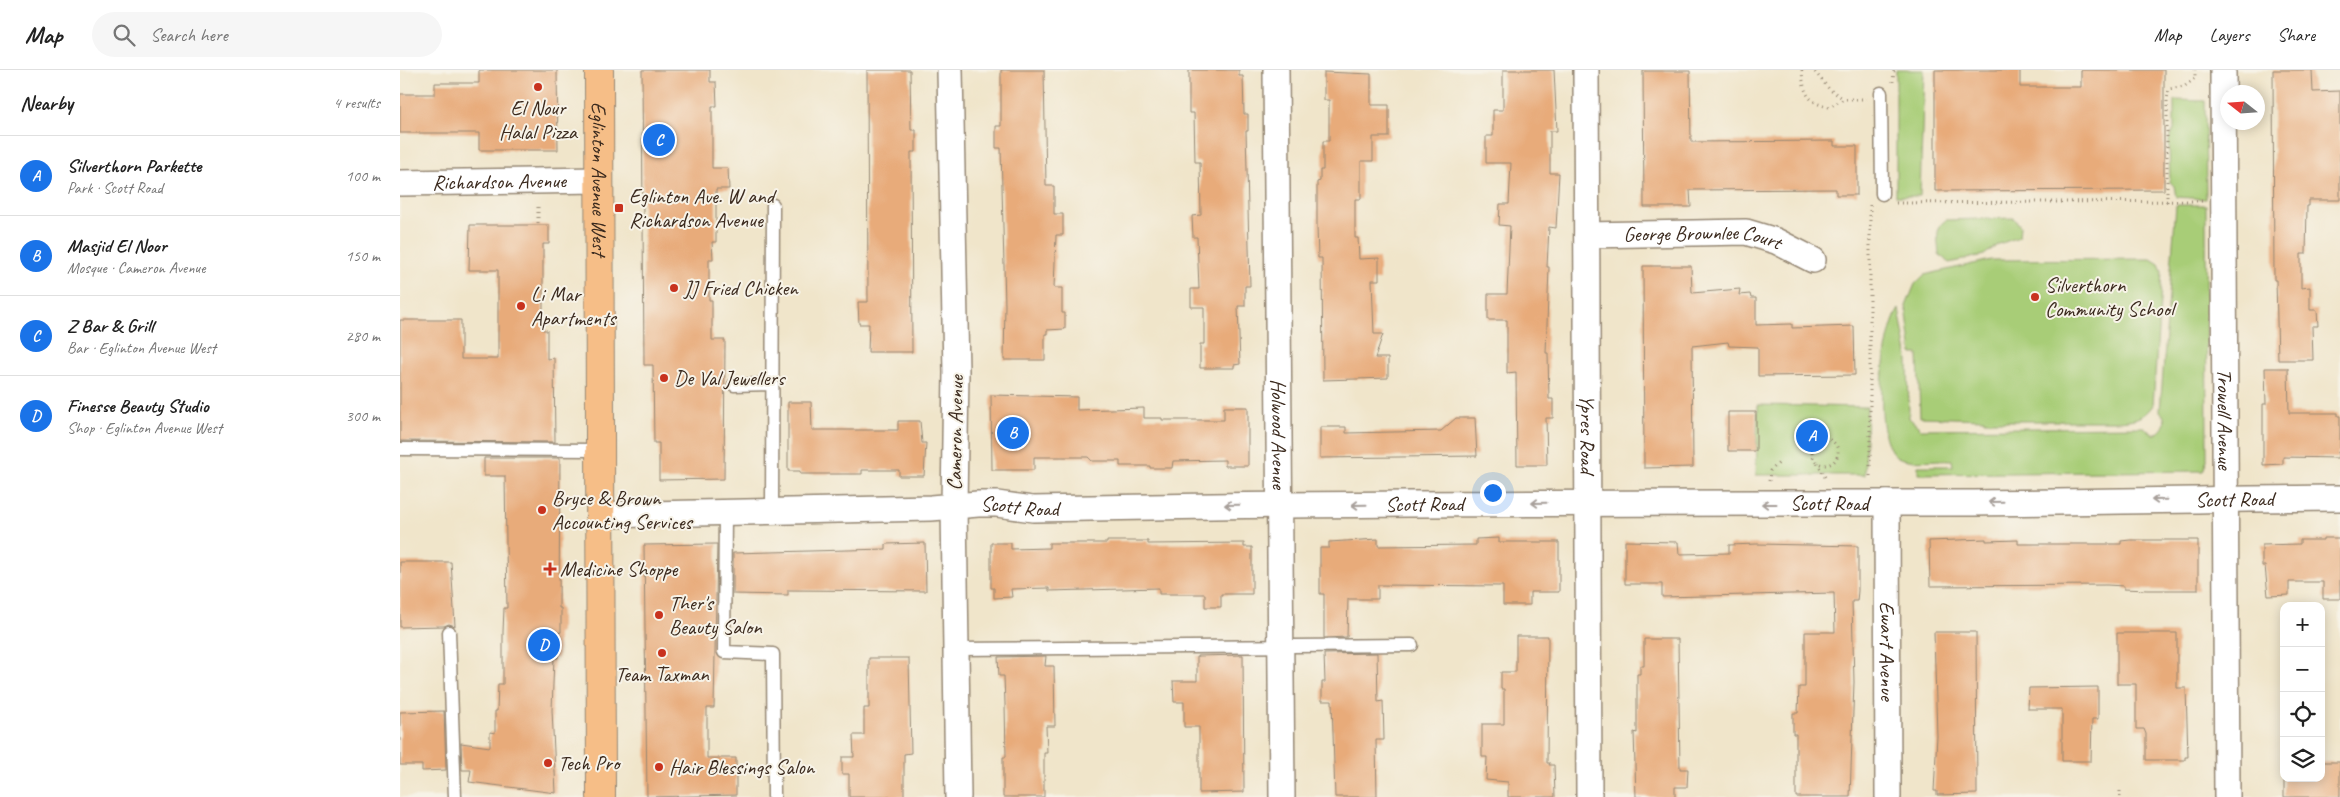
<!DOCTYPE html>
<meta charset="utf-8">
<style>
body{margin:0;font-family:Caveat,sans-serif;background:#f6f6f6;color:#222}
.controls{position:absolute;right:15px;bottom:15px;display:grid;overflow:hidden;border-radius:10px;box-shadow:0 2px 12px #0003}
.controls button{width:45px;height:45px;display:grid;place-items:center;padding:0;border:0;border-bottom:1px solid #e0e0e0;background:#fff;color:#222;font:25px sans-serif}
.compass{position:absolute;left:1820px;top:15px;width:45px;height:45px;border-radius:50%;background:#fff;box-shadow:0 2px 12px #0003;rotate:287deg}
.you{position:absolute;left:1092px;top:422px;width:18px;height:18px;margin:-12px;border:4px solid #fff;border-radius:50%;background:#1a73e8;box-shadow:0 0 0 8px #1a73e833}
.badge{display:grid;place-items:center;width:32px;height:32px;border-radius:50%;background:#1a73e8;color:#fff;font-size:16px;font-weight:700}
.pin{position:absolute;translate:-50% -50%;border:2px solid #fff;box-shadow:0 1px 5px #0006}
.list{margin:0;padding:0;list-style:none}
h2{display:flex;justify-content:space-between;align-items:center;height:65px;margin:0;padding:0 20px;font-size:21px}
h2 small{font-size:16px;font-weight:400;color:#767676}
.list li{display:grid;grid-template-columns:32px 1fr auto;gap:15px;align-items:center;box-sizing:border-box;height:80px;padding:0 20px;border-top:1px solid #e0e0e0}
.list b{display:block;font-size:19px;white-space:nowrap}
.list p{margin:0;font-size:16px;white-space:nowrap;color:#767676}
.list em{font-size:16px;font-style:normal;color:#767676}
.icon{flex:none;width:28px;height:28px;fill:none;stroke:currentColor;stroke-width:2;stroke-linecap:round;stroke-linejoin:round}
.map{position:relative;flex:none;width:1940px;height:727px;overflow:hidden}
header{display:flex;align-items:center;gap:30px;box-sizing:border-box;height:70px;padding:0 25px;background:#fff;border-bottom:1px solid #e0e0e0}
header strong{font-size:24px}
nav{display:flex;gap:28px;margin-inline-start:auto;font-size:18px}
.search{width:350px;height:45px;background:#f6f6f6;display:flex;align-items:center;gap:12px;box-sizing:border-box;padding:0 18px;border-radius:28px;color:#767676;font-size:19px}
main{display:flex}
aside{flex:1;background:#fff}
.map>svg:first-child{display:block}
.green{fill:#a8cd77;stroke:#727c4a}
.building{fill:#e8ab7a}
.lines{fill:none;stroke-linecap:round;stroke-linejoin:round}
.lane-casing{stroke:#968874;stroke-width:15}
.street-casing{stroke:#968874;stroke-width:28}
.primary-casing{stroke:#968874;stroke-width:30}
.path{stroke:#968874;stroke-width:3;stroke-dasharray:1 4;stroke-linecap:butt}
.lane{stroke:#fff;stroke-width:12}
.street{stroke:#fff;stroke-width:25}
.primary{stroke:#f6be87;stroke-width:28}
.oneway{stroke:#a79f9a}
.poi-dot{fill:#c8321e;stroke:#f7f3e8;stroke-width:2}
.labels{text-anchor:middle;stroke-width:4;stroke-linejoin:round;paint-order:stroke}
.poi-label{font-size:21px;fill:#3b2a1e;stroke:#f7f3e8;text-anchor:start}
.street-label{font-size:21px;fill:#3b2a1e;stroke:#f7f3e8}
</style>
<header>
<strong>Map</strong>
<div class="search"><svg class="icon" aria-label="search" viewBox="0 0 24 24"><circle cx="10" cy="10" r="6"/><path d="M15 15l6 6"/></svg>Search here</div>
<nav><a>Map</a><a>Layers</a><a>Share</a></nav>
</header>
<main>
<aside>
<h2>Nearby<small>4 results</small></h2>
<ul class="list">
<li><span class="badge">A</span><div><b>Silverthorn Parkette</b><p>Park · Scott Road</p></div><em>100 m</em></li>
<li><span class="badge">B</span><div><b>Masjid El Noor</b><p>Mosque · Cameron Avenue</p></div><em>150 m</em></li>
<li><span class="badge">C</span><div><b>Z Bar &amp; Grill</b><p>Bar · Eglinton Avenue West</p></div><em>280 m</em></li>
<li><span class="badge">D</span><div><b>Finesse Beauty Studio</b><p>Shop · Eglinton Avenue West</p></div><em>300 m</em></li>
</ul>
</aside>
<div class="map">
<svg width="1940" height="727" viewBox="0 0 1940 727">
<rect width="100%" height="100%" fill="#f7f3e8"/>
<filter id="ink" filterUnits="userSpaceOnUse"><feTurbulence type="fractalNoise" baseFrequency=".02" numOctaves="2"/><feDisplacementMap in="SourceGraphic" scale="10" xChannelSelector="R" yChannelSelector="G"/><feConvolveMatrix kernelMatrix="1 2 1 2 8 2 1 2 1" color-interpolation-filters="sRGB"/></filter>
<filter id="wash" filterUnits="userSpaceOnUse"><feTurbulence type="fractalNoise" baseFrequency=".0096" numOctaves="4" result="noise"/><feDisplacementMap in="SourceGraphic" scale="20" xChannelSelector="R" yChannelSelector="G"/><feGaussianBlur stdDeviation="1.12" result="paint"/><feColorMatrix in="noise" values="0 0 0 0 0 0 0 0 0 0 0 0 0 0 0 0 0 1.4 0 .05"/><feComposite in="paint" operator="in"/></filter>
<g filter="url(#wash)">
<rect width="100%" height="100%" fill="#f0e5ca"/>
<path class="green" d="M1496,0H1524L1520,126H1496Z
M1774,30L1805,31L1806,129L1776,127L1774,116L1770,112L1769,70L1774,59Z
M1776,135H1806L1807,390L1803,401L1518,404V396H1553L1552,390C1538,389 1507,394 1496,386C1471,368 1483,261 1499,239L1508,290L1509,348L1521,359L1744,357L1754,365C1764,360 1769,351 1760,341Z
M1614,148L1620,156L1619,167L1599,174L1584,185L1549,193L1539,184C1538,171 1534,158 1546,150Z
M1751,189L1759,194L1762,201L1753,335C1744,349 1732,350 1717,351H1584V349L1520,347L1518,284H1512L1506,236L1515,214L1524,205L1591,190Z
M1358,335L1467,337L1465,405H1356Z"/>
<g id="blocks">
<path class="building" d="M79,0H157L158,80H79V63H0V24H35V13H79Z
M242,0H310V12H316L317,36H312V98H328L329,119H316V172H312L313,189H309V230H312V270H325L324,409L259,410V373H254L253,295H244Z
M467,0H510L511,60H516V82H511L512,282H468L469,254H459L458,232H468Z
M601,0H644L646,116H654V144H663V165H656L654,218H662V243H665V259L647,260V264H645V290H604L605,235L601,78H596V56H601Z
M789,0H839V6H843L844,44H848V61H846L850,216H845V236H838L840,294L834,295V298H800V274H804V237H791V219H799L797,167H793L792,146L801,145L800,92H795L794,43H789Z
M1103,0H1154L1157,61H1150V103H1159L1156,158L1149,157L1147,197H1149L1146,283H1148L1149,329H1153V348H1146L1147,395H1117L1116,302L1107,303V250H1088V224H1107L1110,156L1099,155L1100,134H1109L1111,93H1086V66H1093V40H1103Z
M1535,0H1620V17H1681V0H1764V120L1535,121Z
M1873,0H1912L1913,22L1940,21V130H1909V136H1907L1906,184H1901V218L1910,217V240H1917L1918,256H1912L1913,290H1878L1876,210H1874Z
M1243,1H1290L1291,72L1434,71V76H1457V125H1436V119L1290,120L1291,137H1244Z
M924,2L971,4V35H989V67H973V91H961V129H955V168H958L959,189L979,188V210H972L974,264H983L975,288H988V308L923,310L922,188H918L917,157V112L920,111V100H923V71H929V30H924Z
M70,155H149V174H143V260H147V289L154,288L155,372L0,371V250H61V289H98V200H69Z
M1243,196H1291L1292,223L1340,219L1339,225L1350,224L1351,228H1356V255L1392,254V258L1454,256L1455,305L1358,306V277L1329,276L1328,272L1292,276L1293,397L1244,398Z
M1865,298H1888L1889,343H1938V346H1940V382H1938V388L1883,387V394L1863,395V334H1866Z
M591,325L677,327V340L744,338V348H762V350H824V337H848V396H825V390L773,391L772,398H750V396H720V391H692L688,387H634V400H592Z
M388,332H411L412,360H498V351H520L522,373H526L524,406H499V400H462V404H400V401H388Z
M1328,342H1356V381H1328Z
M1056,348H1075L1077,386L920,388V357H946V363L1041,361Z
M84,388H160L159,538H161V562L158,563V588H154L152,640L156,723L69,712L71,700H62L61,673L90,677V662L95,663V641H97L98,614H103V562L104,538H107L105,406H84Z
M1099,468V472H1159V522H1130V535H1103V516L978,515V529H948L947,567L924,568V524H920V478H929V472L978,469V476L1076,475V469Z
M1923,468H1940V529H1923V512H1889V525L1868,526L1865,496H1862V475L1900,474V470H1923Z
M1586,469V471L1618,470V474H1721V471L1730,470H1798V520H1747L1724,519V516L1707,515L1530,516L1529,471Z
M707,471H748V474L844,473V477H852V524H821V537H805V524H759V518L649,521V518L611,519L612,527L594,528V518H591V473H611V479L649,478V473H707Z
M1225,471L1278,472L1279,484L1329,483V475L1357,474L1458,476V521L1457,531H1452L1454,612L1450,727H1396V664H1393V643H1398L1399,617H1405V562H1435L1434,523L1262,527V514H1225Z
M525,473L526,521L388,520V525L333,524V483L486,479V474Z
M317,474L314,638H307V688H336V725L247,727L244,475Z
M0,492H51L55,556L49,554L44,556L0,557Z
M1534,562H1576L1577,724L1537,725V721H1534L1537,666Z
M1717,563H1777V618H1786L1788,687H1785V690H1746V664L1744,659H1736V614H1717Z
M1116,566H1148L1147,693H1150L1149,695H1154L1155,727H1108V712L1086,710L1087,687H1082V654H1104V619H1101V602H1116Z
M1244,569H1278L1280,699H1288L1287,717H1275V727H1236L1234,662L1237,663V604H1240V596H1244Z
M977,583L978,632L983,631L984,670H976L977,727H935L932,631H922V612H925L924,584Z
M843,585L844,722L799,723V657H784V632H774L773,611H797V586Z
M646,586L645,596H654L655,656H646L647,683H644V727H603V687H606L605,634L604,606H599L598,587Z
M469,588H509L511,683L504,684V727H449V704H442V687H454L453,665H464V638H469Z
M1698,617V649H1692L1691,691H1662V639H1628L1629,618Z
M44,641L46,700L22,701V695H0V642Z
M1921,692H1940V727H1884V708H1921Z"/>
</g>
</g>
<g filter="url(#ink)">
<use href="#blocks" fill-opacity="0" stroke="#968874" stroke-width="1"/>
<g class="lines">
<defs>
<path id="lane" d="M1481,23L1482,124
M334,315L372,314
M0,379L199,380
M372,440L373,135
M325,441L324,582L373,584L374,727
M49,562L55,727
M557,579L1012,575"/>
<g id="street">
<path d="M550,0L556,302L554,436L558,727"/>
<path id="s1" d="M876,0L882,727"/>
<path id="s2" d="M1186,0L1189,727"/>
<path id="s3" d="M1823,0L1827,727"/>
<path id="s4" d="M0,113L199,110"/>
<path id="s5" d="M1187,165L1346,162L1376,171L1413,190"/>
<path id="s6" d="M1487,433L1488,727"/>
<path id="s7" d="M199,445L531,438L578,434H597L633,439C918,433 1202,433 1487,433C1638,434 1789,429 1940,428"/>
</g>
<g id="primary">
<path id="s8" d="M199,0L201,727"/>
</g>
</defs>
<use href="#lane" class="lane-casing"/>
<use href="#street" class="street-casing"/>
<use href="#primary" class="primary-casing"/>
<path class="path" d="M1402,0C1403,21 1407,33 1429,37L1444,29H1466
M1415,2L1430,20L1444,29
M1493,12L1494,0
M1767,132V29L1769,19L1785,16L1795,8V0
M1496,133L1802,131
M1470,135V406
M138,153V134
M1412 382a13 13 0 1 1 26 0a13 13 0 1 1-26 0Z
M1417,393L1425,407
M1369,411L1370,401L1381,391
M1720,727V721"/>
<use href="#lane" class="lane"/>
<use href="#street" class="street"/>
<use href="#primary" class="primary"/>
</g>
<defs><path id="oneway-shaft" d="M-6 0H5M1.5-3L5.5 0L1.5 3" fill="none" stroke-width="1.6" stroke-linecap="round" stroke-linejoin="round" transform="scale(1.25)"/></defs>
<g class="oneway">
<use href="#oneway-shaft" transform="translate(1759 430) rotate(179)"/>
<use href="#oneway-shaft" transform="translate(1596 432) rotate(179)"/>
<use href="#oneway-shaft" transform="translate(1139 433) rotate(179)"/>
<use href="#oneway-shaft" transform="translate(1369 434) rotate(180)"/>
<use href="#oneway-shaft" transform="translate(832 435) rotate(179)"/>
<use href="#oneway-shaft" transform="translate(959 435) rotate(179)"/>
</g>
</g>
<g class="poi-dot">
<circle cx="138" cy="17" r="5"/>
<rect x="214" y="133" width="10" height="10" rx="2.5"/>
<circle cx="274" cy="218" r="5"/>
<circle cx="1635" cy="227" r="5"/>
<circle cx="121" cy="236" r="5"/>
<circle cx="264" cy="308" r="5"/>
<circle cx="142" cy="440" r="5"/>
<path d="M147.5 491.5h5v5h5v5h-5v5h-5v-5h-5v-5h5z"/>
<circle cx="259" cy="545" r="5"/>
<circle cx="262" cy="583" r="5"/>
<circle cx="148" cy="693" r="5"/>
<circle cx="259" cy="697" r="5"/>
</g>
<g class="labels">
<g class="poi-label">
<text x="138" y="45" text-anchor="middle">El Nour<tspan x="138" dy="24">Halal Pizza</tspan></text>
<text x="229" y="133">Eglinton Ave. W and<tspan x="229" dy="24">Richardson Avenue</tspan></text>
<text x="1645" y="222">Silverthorn<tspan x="1645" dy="24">Community School</tspan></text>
<text x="284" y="225">JJ Fried Chicken</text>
<text x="131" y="231">Li Mar<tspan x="131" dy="24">Apartments</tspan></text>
<text x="274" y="315">De Val Jewellers</text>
<text x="152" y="435">Bryce &amp; Brown<tspan x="152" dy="24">Accounting Services</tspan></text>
<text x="160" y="506">Medicine Shoppe</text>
<text x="269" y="540">Ther's<tspan x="269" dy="24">Beauty Salon</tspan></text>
<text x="262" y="611" text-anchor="middle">Team Taxman</text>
<text x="158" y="700">Tech Pro</text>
<text x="269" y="704">Hair Blessings Salon</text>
</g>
<g class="street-label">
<text dy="7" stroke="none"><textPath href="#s8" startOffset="109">Eglinton Avenue West</textPath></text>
<text dy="7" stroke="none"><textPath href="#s4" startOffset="99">Richardson Avenue</textPath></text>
<text dy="7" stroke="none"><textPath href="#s5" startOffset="116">George Brownlee Court</textPath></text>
<text dy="7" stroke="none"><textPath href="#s3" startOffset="349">Trowell Avenue</textPath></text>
<text transform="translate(555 363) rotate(-89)" y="7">Cameron Avenue</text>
<text dy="7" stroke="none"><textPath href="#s1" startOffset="364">Holwood Avenue</textPath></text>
<text dy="7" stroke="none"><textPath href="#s2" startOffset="364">Ypres Road</textPath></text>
<text dy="7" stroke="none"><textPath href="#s7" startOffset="1636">Scott Road</textPath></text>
<text dy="7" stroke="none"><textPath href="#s7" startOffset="826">Scott Road</textPath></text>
<text dy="7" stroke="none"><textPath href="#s7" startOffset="1231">Scott Road</textPath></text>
<text dy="7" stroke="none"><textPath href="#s7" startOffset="421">Scott Road</textPath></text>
<text dy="7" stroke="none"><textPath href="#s6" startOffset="148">Ewart Avenue</textPath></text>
</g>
</g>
</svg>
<div class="controls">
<button>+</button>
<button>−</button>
<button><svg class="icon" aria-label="locate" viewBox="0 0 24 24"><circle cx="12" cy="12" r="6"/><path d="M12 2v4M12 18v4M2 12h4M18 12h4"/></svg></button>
<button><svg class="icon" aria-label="layers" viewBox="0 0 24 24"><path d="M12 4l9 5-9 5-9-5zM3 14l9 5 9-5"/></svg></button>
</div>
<svg class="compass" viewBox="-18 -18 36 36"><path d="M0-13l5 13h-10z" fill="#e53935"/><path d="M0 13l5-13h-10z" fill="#767676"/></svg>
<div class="you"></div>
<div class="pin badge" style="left:1412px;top:366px">A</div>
<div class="pin badge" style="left:613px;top:363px">B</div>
<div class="pin badge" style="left:259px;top:70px">C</div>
<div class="pin badge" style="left:144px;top:575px">D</div>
</div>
</main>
